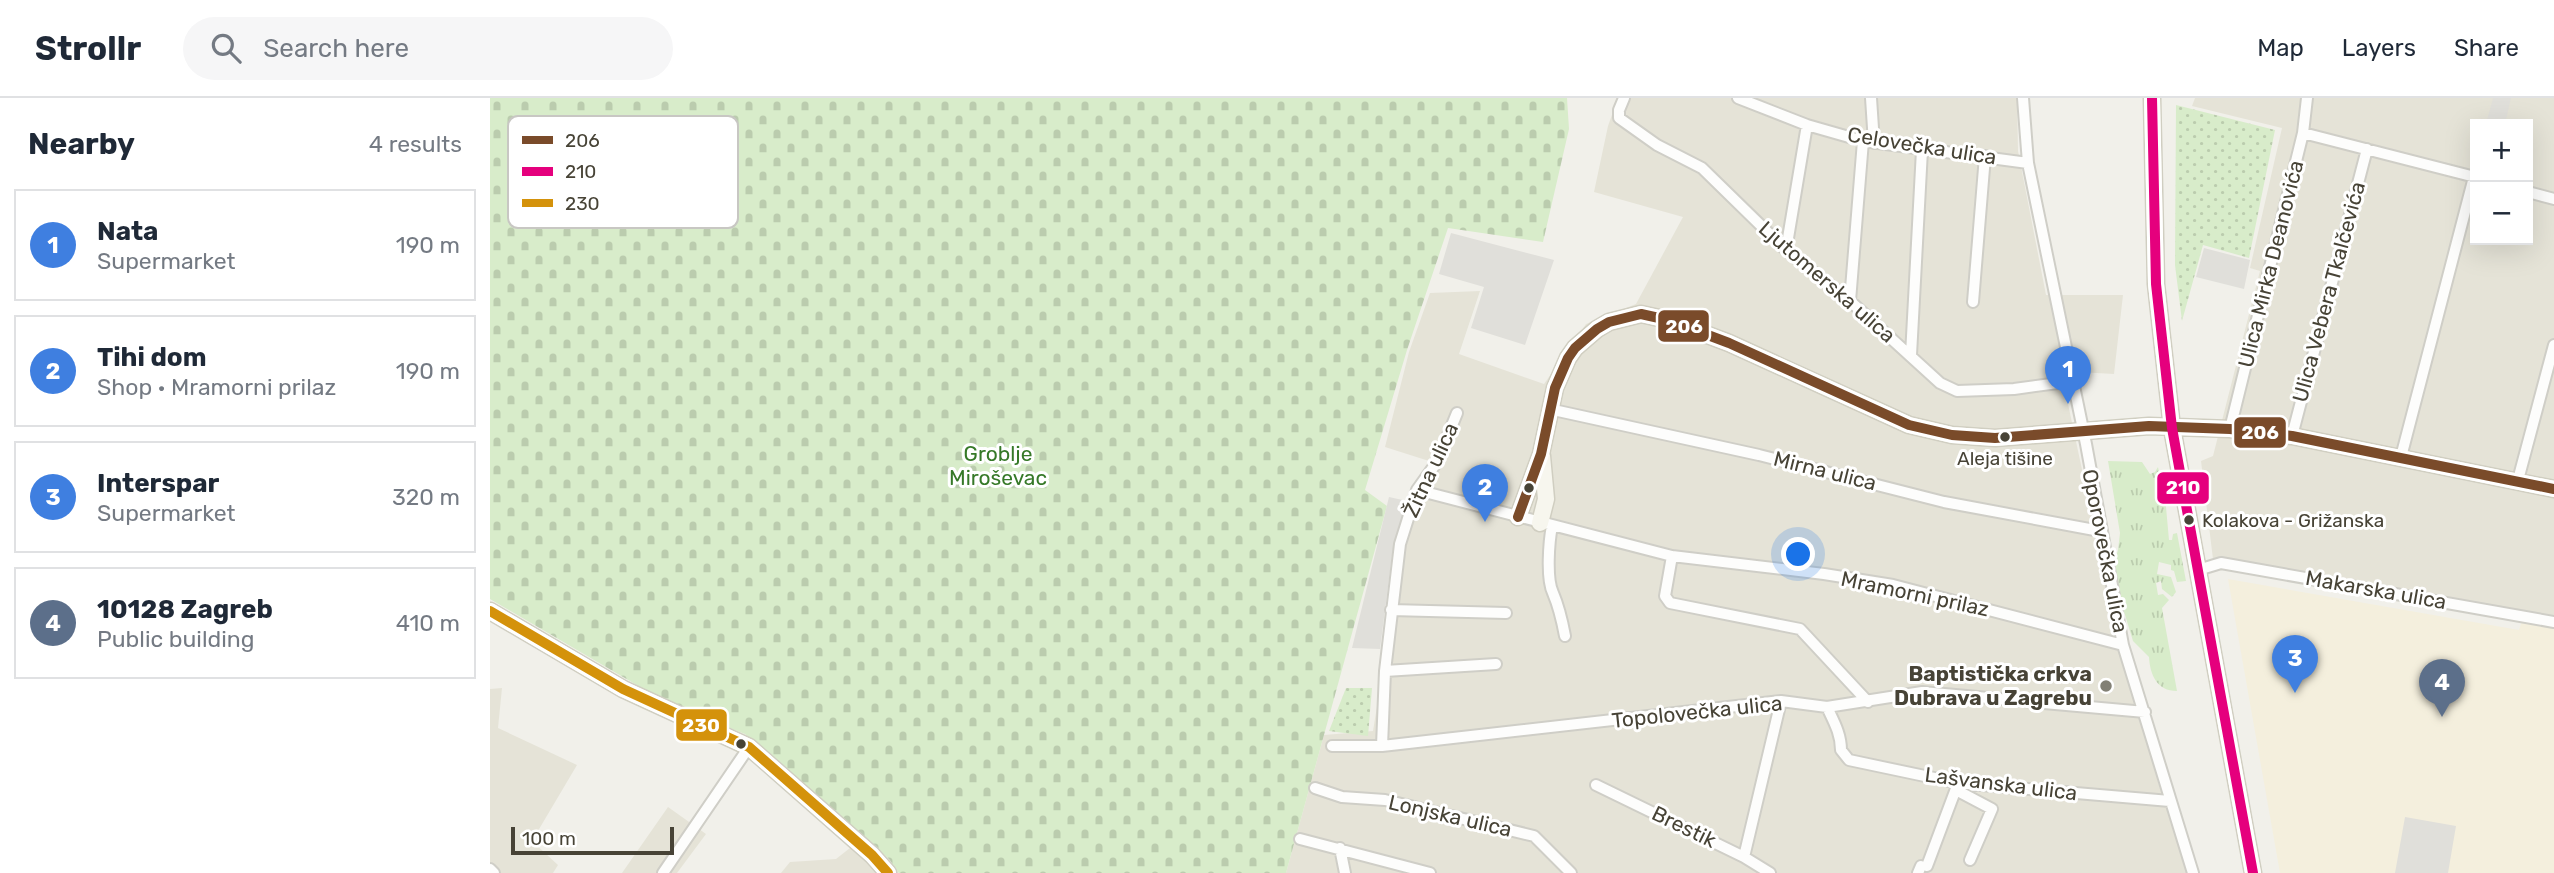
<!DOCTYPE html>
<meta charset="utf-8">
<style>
body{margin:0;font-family:Rubik,sans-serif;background:#f6f6f7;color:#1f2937}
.controls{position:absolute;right:21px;top:21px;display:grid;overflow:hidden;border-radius:0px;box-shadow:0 7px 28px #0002}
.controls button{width:63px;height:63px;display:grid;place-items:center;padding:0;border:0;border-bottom:2px solid #e0e1e3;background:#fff;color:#1f2937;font:35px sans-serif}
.scale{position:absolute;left:21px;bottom:18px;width:163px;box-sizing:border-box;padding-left:7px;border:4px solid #474336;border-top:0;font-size:19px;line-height:24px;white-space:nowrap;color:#474336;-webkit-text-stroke:5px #fff;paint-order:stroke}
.you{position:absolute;left:1309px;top:457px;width:24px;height:24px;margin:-18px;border:5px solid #fff;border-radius:50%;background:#1a73e8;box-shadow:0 0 0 10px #1a73e833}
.badge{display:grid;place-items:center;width:46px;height:46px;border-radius:50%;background:#828075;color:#fff;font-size:23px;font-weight:700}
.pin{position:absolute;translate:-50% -58px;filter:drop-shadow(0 2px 4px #0008)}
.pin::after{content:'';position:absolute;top:37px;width:24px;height:21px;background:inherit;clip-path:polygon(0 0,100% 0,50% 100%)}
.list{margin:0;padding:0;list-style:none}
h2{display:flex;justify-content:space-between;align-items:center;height:91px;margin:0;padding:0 28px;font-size:30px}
h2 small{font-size:23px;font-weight:400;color:#747a83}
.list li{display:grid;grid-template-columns:46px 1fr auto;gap:21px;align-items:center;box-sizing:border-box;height:112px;margin:0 14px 14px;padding:0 14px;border:2px solid #e0e1e3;border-radius:0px}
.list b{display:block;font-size:26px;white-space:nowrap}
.list p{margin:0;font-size:23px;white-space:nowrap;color:#747a83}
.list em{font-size:23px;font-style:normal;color:#747a83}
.icon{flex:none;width:38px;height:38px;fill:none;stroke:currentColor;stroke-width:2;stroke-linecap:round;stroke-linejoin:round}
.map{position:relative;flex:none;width:2064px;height:775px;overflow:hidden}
header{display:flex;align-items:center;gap:42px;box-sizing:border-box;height:98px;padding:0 35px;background:#fff;border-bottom:2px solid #e0e1e3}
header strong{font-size:33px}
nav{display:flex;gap:38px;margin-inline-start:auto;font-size:24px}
.search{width:490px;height:63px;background:#f6f6f7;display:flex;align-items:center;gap:18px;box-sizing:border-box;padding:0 24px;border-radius:38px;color:#747a83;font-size:26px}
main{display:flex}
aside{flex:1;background:#fff}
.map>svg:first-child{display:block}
.residential{fill:#e5e3d7;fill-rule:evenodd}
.commercial{fill:#f4efdd}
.grass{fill:url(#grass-tufts)}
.cemetery{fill:url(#cemetery-stones)}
.park{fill:url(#park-dots)}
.parking{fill:#e0dfda}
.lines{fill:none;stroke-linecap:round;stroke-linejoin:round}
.street-casing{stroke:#cfcec7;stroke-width:14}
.secondary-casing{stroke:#d0cec1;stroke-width:19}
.street{stroke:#fdfdfc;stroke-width:10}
.secondary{stroke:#f7f6ee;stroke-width:16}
.bus-1-casing{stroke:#fff;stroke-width:16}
.bus-2-casing{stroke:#fff;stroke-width:16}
.bus-3-casing{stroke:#fff;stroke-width:16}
.bus-1{stroke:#7a4b2a;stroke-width:10}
.bus-2{stroke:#e5007d;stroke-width:10}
.bus-3{stroke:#d4920b;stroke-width:10}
.bus-dot{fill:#474336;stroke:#fff;stroke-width:2.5}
.poi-dot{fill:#828075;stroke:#fff;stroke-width:2.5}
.labels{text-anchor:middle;stroke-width:6;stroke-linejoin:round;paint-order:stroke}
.bus-label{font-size:19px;fill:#474336;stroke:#fff}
.street-label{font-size:21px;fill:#474336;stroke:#fff}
.park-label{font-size:21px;fill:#367928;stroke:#fff}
.poi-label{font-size:21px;font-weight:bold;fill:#474336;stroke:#fff;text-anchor:end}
.key{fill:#fff;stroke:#c8c7c3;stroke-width:2}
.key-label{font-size:19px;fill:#474336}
.line-badge{stroke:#fff;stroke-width:2.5}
.badge-label{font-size:19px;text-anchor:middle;font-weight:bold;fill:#fff}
</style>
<header>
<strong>Strollr</strong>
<div class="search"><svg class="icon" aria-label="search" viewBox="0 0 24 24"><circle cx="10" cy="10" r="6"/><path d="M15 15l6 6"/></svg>Search here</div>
<nav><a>Map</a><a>Layers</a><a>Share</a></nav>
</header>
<main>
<aside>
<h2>Nearby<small>4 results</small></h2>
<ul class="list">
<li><span class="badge" style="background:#3f7fe0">1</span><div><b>Nata</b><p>Supermarket</p></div><em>190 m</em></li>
<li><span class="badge" style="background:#3f7fe0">2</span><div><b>Tihi dom</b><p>Shop · Mramorni prilaz</p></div><em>190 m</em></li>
<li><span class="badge" style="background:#3f7fe0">3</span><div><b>Interspar</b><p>Supermarket</p></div><em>320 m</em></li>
<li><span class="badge" style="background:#5c6f8a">4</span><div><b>10128 Zagreb</b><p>Public building</p></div><em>410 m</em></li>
</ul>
</aside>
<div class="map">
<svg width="2064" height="775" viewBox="0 0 2064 775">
<defs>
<pattern id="grass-tufts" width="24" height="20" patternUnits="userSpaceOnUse" patternTransform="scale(1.75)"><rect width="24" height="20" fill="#d8ecca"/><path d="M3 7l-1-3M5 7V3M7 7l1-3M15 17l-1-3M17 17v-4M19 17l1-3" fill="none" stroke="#bbccae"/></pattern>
<pattern id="cemetery-stones" width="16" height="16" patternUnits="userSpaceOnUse" patternTransform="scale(1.75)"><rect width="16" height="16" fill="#d8ecca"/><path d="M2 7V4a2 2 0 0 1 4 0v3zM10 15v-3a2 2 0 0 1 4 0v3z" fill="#bbccae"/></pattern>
<pattern id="park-dots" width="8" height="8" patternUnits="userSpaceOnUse" patternTransform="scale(1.75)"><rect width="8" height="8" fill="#d8ecca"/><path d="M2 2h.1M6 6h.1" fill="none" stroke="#bbccae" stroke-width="1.8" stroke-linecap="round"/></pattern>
</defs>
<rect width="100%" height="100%" fill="#f1f0ea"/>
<path class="residential" d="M1128,0H1527L1528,53L1556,197H1633L1624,276L1571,273L1623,517L1669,687L1698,775H796L834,637L883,633L916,431L939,363L895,349L919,254L940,195L990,193L969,256L1054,286L1096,226L1146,206L1193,119L1104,94L1118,28Z
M1705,0H2064V527L1808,473L1723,461L1711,363L1723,358L1770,173L1760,170L1792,30L1702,8ZM1985,26H2038V142H1985Z
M12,590L8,630L87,667L42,743L68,767L63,775H0V591Z
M178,709L216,736L187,775H132Z
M374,739L399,761L409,775H291L300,764L346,761Z"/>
<path class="commercial" d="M1738,481L2029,532L2033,520L2064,527V775H1790Z"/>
<path class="grass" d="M1618,363L1652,364L1660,376L1665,374L1668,369L1676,409L1679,442H1682L1683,436L1687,435L1696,483L1687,484L1684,473L1681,472V467L1669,464L1667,476L1681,479L1686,494L1682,499L1672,491L1671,483L1666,485L1668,497L1673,496L1679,502L1672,510L1687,593C1667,593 1660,577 1659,559L1643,543L1628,494L1625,462L1628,452L1630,435Z"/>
<path class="cemetery" d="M0,0H1077L1079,31L1053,144L958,130L917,252L875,392L897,408L796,775H409L399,761L255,636L179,606L0,501Z"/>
<path class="park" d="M1686,7L1785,32L1759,160L1713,147L1692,223L1685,167Z
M856,590H882L878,638L839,633Z"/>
<path class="parking" d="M2003,0H2021L2015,26H1996Z
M961,135L1064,162L1035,247L981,230L994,189L949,176Z
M1714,150L1760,162L1754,191L1706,179Z
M899,399L917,403L902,457L890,551L862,550Z
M1915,719L1966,728L1958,775H1905Z"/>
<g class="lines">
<defs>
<path id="street" d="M1134,0L1129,12V20L1167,47L1212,70L1296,152L1360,203L1450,285L1467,293L1524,291L1583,283
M1248,0L1317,27L1373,43L1538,65
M1381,0L1384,45
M1533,0L1538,65L1596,346L1633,547L1703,775
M1813,35L1985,79
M2038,94L2064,101
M1296,152L1317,27
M1360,203L1373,43
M1483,204L1495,58
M1421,257L1432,52
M1059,311L1269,357L1454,404L1610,433
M1740,331L1813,35L1817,0
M1802,338L1877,51
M1911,359L1984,79
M2028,382L2064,247
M927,392L1182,458L1334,476L1403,487L1633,547
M1062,428C1059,443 1056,481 1063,495C1069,509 1072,522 1075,538
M1182,458L1175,498L1180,505L1310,531L1378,604
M1708,472L1731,465L2064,524
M901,512L1016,515
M895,573L1006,566
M1337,609C1344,624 1351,636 1351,652L1359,662L1468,685L1680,703
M842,648H892L1291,603L1337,609L1432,594L1655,614
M892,648L895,573L910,446L927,392L947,364L967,315
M1106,687L1254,759L1280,775
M825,690L852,699L895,702L1044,738L1081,775
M1466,692L1502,711L1480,762
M810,741L940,775
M850,750L855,775
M1254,759L1291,603
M1437,768L1467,688
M0,771L4,775
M173,775L259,649
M1428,775L1431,768"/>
<path id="secondary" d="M1662,0L1666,186L1682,330L1763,775
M1028,419L1051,356L1065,290L1078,260L1085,250L1107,231L1119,224L1151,216L1178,222L1239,245L1419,327L1462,337L1505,340L1659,328L1740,331L1802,338L2064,391
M1050,425L1056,401L1052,358
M0,513L133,591L259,649L382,757L398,775"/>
</defs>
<use href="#street" class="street-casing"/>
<use href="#secondary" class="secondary-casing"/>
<use href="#street" class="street"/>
<use href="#secondary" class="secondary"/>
<defs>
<path id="bus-1" d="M1028,419L1051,356L1065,290L1078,260L1085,250L1107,231L1119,224L1151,216L1178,222L1239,245L1419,327L1462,337L1505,340L1659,328L1740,331L1802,338L2064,391"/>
<path id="bus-2" d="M1662,0L1666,186L1682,330L1763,775"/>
<path id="bus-3" d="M0,513L133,591L259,649L382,757L398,775"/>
</defs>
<use href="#bus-1" class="bus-1-casing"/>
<use href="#bus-2" class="bus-2-casing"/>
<use href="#bus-3" class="bus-3-casing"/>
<use href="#bus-1" class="bus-1"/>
<use href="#bus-2" class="bus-2"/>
<use href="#bus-3" class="bus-3"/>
</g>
<g class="bus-dot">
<circle cx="1515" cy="339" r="6"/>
<circle cx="1039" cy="390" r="6"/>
<circle cx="1699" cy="422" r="6"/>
<circle cx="251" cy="646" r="6"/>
</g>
<circle class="poi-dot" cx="1616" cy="588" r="7"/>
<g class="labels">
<g class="bus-label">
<text x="1515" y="367">Aleja tišine</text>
<text x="1712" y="429" text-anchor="start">Kolakova - Grižanska</text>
</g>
<g class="street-label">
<text transform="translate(1432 48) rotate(9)" y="7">Celovečka ulica</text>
<text transform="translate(1781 166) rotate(-76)" y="7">Ulica Mirka Deanovića</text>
<text transform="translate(1337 184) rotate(41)" y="7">Ljutomerska ulica</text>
<text transform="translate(1839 194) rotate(-75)" y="7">Ulica Vebera Tkalčevića</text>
<text transform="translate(941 372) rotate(-65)" y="7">Žitna ulica</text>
<text transform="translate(1335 373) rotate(14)" y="7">Mirna ulica</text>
<text transform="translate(1615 453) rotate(79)" y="7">Oporovečka ulica</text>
<text transform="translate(1886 492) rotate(10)" y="7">Makarska ulica</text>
<text transform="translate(1425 496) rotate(12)" y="7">Mramorni prilaz</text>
<text transform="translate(1207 614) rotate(-6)" y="7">Topolovečka ulica</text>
<text transform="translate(1511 686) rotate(7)" y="7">Lašvanska ulica</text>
<text transform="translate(960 718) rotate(13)" y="7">Lonjska ulica</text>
<text transform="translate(1194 729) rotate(26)" y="7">Brestik</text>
</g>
<g class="park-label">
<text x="508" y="363">Groblje<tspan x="508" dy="24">Miroševac</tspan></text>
</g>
<g class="poi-label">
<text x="1602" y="583">Baptistička crkva<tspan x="1602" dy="24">Dubrava u Zagrebu</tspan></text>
</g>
</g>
<rect x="18" y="18" width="230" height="112" rx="10" class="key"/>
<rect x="32" y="38" width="31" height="8" fill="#7a4b2a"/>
<rect x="32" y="69" width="31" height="9" fill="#e5007d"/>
<rect x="32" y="101" width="31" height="8" fill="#d4920b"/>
<g class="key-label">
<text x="75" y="49">206</text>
<text x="75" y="80">210</text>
<text x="75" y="112">230</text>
</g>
<g class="line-badge">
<rect x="1167" y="211" width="53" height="34" rx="7" fill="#7a4b2a"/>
<rect x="1743" y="318" width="54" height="33" rx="7" fill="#7a4b2a"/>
<rect x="1666" y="373" width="54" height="34" rx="7" fill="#e5007d"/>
<rect x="185" y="610" width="53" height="34" rx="7" fill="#d4920b"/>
</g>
<g class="badge-label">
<text x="1194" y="235">206</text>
<text x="1770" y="341">206</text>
<text x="1693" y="396">210</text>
<text x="211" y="634">230</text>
</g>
</svg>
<div class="controls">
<button>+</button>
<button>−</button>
</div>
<div class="scale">100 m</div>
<div class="you"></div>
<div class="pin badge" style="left:1578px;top:306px;background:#3f7fe0">1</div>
<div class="pin badge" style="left:995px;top:424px;background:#3f7fe0">2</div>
<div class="pin badge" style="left:1805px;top:595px;background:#3f7fe0">3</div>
<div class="pin badge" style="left:1952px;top:619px;background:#5c6f8a">4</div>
</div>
</main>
